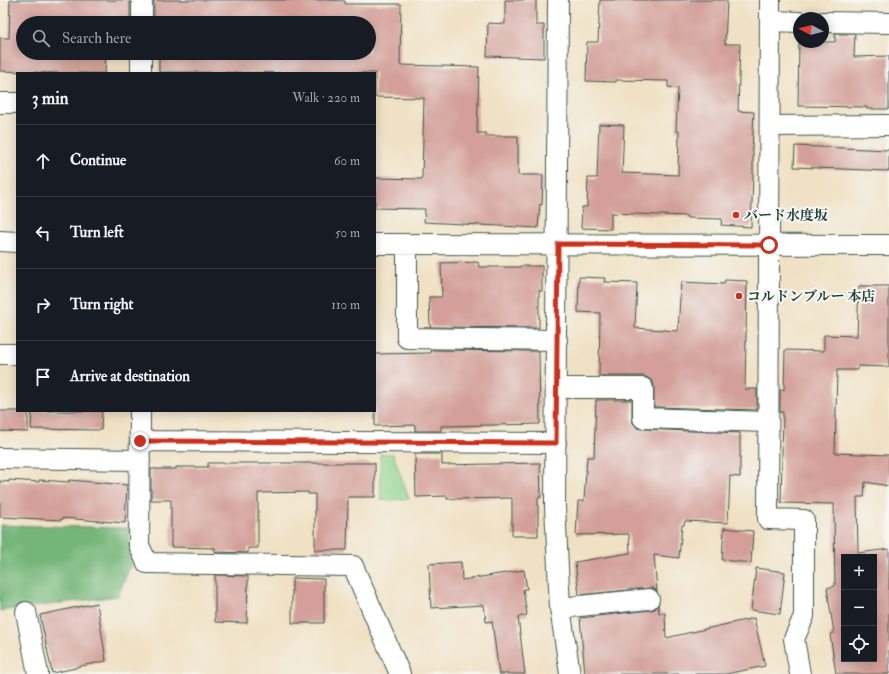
<!DOCTYPE html>
<meta charset="utf-8">
<style>
body{margin:0;font-family:"IM FELL Double Pica","Noto Serif JP",serif;background:#242831;color:#f1f3f6}
.controls{position:absolute;right:12px;bottom:12px;display:grid;overflow:hidden;border-radius:0px;box-shadow:0 2px 10px #0003}
.controls button{width:36px;height:36px;display:grid;place-items:center;padding:0;border:0;border-bottom:1px solid #363941;background:#171b24;color:#f1f3f6;font:20px sans-serif}
.compass{position:absolute;left:793px;top:12px;width:36px;height:36px;border-radius:50%;background:#171b24;box-shadow:0 2px 10px #0003;rotate:277deg}
.stop{position:absolute;width:12px;height:12px;margin:-9px;border:3px solid #c8321e;border-radius:50%;background:#fff}
.stop.end{background:#c8321e;border-color:#fff;box-shadow:0 1px 4px #0008}
.list{margin:0;padding:0;list-style:none}
h2{display:flex;justify-content:space-between;align-items:center;height:52px;margin:0;padding:0 16px;font-size:17px}
h2 small{font-size:13px;font-weight:400;color:#9ea1a6}
.list li{display:grid;grid-template-columns:26px 1fr auto;gap:12px;align-items:center;box-sizing:border-box;height:72px;padding:0 16px;border-top:1px solid #363941}
.list b{display:block;font-size:15px;white-space:nowrap}
.list em{font-size:13px;font-style:normal;color:#9ea1a6}
.icon{flex:none;width:22px;height:22px;fill:none;stroke:currentColor;stroke-width:2;stroke-linecap:round;stroke-linejoin:round}
.map{position:relative;flex:none;width:889px;height:674px;overflow:hidden}
.search{position:absolute;background:#171b24;box-shadow:0 2px 10px #0003;left:16px;top:16px;width:360px;height:44px;display:flex;align-items:center;gap:10px;box-sizing:border-box;padding:0 14px;border-radius:22px;color:#9ea1a6;font-size:15px}
.panel{position:absolute;background:#171b24;box-shadow:0 2px 10px #0003;left:16px;top:72px;width:360px;height:340px;border-radius:0px}
.map>svg:first-child{display:block}
.green{fill:#90d48d;stroke:#588860}
.forest{fill:#74b678;stroke:#4a7a56}
.building{fill:#d39f98;fill-rule:evenodd}
.lines{fill:none;stroke-linecap:round;stroke-linejoin:round}
.minor-casing{stroke:#3e564a;stroke-width:22}
.minor{stroke:#fff;stroke-width:20}
.route{stroke:#c8321e;stroke-width:5}
.poi-dot{fill:#c8321e;stroke:#f6f6f2;stroke-width:1.5}
.labels{text-anchor:middle;stroke-width:4;stroke-linejoin:round;paint-order:stroke}
.poi-label{font-size:14px;font-weight:bold;fill:#1f3d34;stroke:#f6f6f2;text-anchor:start}
</style>
<div class="map">
<svg width="889" height="674" viewBox="0 0 889 674">
<rect width="100%" height="100%" fill="#f6f6f2"/>
<filter id="ink" filterUnits="userSpaceOnUse"><feTurbulence type="fractalNoise" baseFrequency=".025" numOctaves="2"/><feDisplacementMap in="SourceGraphic" scale="8" xChannelSelector="R" yChannelSelector="G"/><feConvolveMatrix kernelMatrix="1 2 1 2 8 2 1 2 1" color-interpolation-filters="sRGB"/></filter>
<filter id="wash" filterUnits="userSpaceOnUse"><feTurbulence type="fractalNoise" baseFrequency=".012" numOctaves="4" result="noise"/><feDisplacementMap in="SourceGraphic" scale="16" xChannelSelector="R" yChannelSelector="G"/><feGaussianBlur stdDeviation="0.9" result="paint"/><feColorMatrix in="noise" values="0 0 0 0 0 0 0 0 0 0 0 0 0 0 0 0 0 1.4 0 .05"/><feComposite in="paint" operator="in"/></filter>
<g filter="url(#wash)">
<rect width="100%" height="100%" fill="#f0e1c4"/>
<path class="green" d="M380,454H393L409,499L381,500Z"/>
<path class="forest" d="M0,525L129,528L131,564L118,596L0,611Z"/>
<g id="blocks">
<path class="building" d="M10,0H130V23H23V53H106L105,73H59L0,71V38H9Z
M154,0H325L345,1V4H401L400,65L479,67L477,133H486V136H518V175H543L542,205L540,204L538,228L424,222L425,209L375,208V178L422,179L424,98L375,97V73L159,72V53H369V23H154Z
M505,0H536V25H544V58L487,56L488,23L505,24Z
M600,0H727L725,44H740L738,111L754,112L752,151H753V176L751,227L721,225L722,219L687,218V216L611,213V229L581,228L582,207H587L588,178H597L599,124L624,125L622,173L678,175L679,131H676L678,88L668,87V81L616,80V82L586,81L587,42H598Z
M835,34H855L854,57L889,56V109H867V107L798,106L799,42H835Z
M795,146L889,150V171L794,167Z
M478,262L479,267H520V266H542V291H539V328L430,327L429,297H442L441,263Z
M579,277L605,278L604,282L637,283L635,328L678,331L681,282L724,284L725,280L747,281L745,389H757V410L654,407V388L653,382L648,378L643,376H599L600,313L578,312Z
M859,286H889V367L858,366V370H837L835,453L889,455V486L865,482L864,497H857L858,553L889,549V674H836L830,634L834,633L827,588L835,586L834,504L781,503L783,412H780V390H784L785,350L824,351V335L857,336ZM844,557H874V659H844Z
M430,350L539,351L540,424L441,426V431H415V425L375,426V354L431,353Z
M596,400H632V418L633,423L637,428L642,429L740,433V477L730,476L728,523L685,521L684,525H682L679,558L654,555L657,591L653,588H648L579,595L575,562L630,553L629,534L576,535L578,501H584L587,457H594Z
M0,411H28V432L0,431Z
M32,411H102L101,430L31,429Z
M415,454H442V465L540,463L541,497L538,498V536H512V498L447,499V496L416,497Z
M208,463H375V497H348L347,550H315V494H308V492L258,493V548H248V553L215,552V548L171,547V500H151V469H176V467H208Z
M9,480L39,482V480L69,482V480L127,485L125,523L62,518V520L0,517V481L9,482Z
M724,528L753,531L751,563L722,560Z
M461,562L462,580L524,570L527,589H523L527,615L518,617L525,674H499L492,621L486,622L484,605L431,608L429,564Z
M756,568L785,572L780,614L751,610Z
M215,575L248,576L247,623L215,622Z
M292,578L324,579V623H292Z
M97,603L106,661L76,667V668L52,673L40,615Z
M658,605L659,613H665L666,638L754,618L765,666L726,674H585L580,618L650,610L655,609Z"/>
</g>
</g>
<g filter="url(#ink)">
<use href="#blocks" fill-opacity="0" stroke="#3e564a" stroke-width="1"/>
<g class="lines">
<defs>
<path id="minor" d="M558,0L555,506L560,608L570,674
M770,0L768,519L804,520V616L794,639L800,674
M770,21L799,22
M823,22L889,23
M142,23V0
M141,73V53
M0,103H17
M770,126L889,125
M0,241L17,242
M375,244L889,245
M407,244V338L557,340
M0,354H17
M556,388H643V418L768,422
M140,411L139,545L147,563L353,566L400,674
M140,441L556,443
M0,458L140,460
M560,608L649,599
M26,612L38,674"/>
</defs>
<use href="#minor" class="minor-casing"/>
<use href="#minor" class="minor"/>
</g>
</g>
<g class="lines" filter="url(#ink)">
<path class="route" d="M140,441L556,443L558,244L769,245"/>
</g>
<g class="poi-dot">
<circle cx="736" cy="215" r="4"/>
<circle cx="739" cy="296" r="4"/>
</g>
<g class="labels">
<g class="poi-label">
<text x="744" y="220">バード水度坂</text>
<text x="747" y="301">コルドンブルー 本店</text>
</g>
</g>
</svg>
<div class="controls">
<button>+</button>
<button>−</button>
<button><svg class="icon" aria-label="locate" viewBox="0 0 24 24"><circle cx="12" cy="12" r="6"/><path d="M12 2v4M12 18v4M2 12h4M18 12h4"/></svg></button>
</div>
<svg class="compass" viewBox="-18 -18 36 36"><path d="M0-13l5 13h-10z" fill="#e53935"/><path d="M0 13l5-13h-10z" fill="#9ea1a6"/></svg>
<div class="stop" style="left:769px;top:245px"></div>
<div class="stop end" style="left:140px;top:441px"></div>
<div class="search"><svg class="icon" aria-label="search" viewBox="0 0 24 24"><circle cx="10" cy="10" r="6"/><path d="M15 15l6 6"/></svg>Search here</div>
<section class="panel">
<h2>3 min<small>Walk · 220 m</small></h2>
<ul class="list">
<li><svg class="icon" aria-label="ahead" viewBox="0 0 24 24"><path d="M12 20V5M6 11l6-6 6 6"/></svg><div><b>Continue</b></div><em>60 m</em></li>
<li><svg class="icon" aria-label="left" viewBox="0 0 24 24"><path d="M17 20v-9H6M10 6l-5 5 5 5"/></svg><div><b>Turn left</b></div><em>50 m</em></li>
<li><svg class="icon" aria-label="right" viewBox="0 0 24 24"><path d="M7 20v-9h11M14 6l5 5-5 5"/></svg><div><b>Turn right</b></div><em>110 m</em></li>
<li><svg class="icon" aria-label="arrive" viewBox="0 0 24 24"><path d="M6 21V4h12l-3 4 3 4H6"/></svg><div><b>Arrive at destination</b></div></li>
</ul>
</section>
</div>
